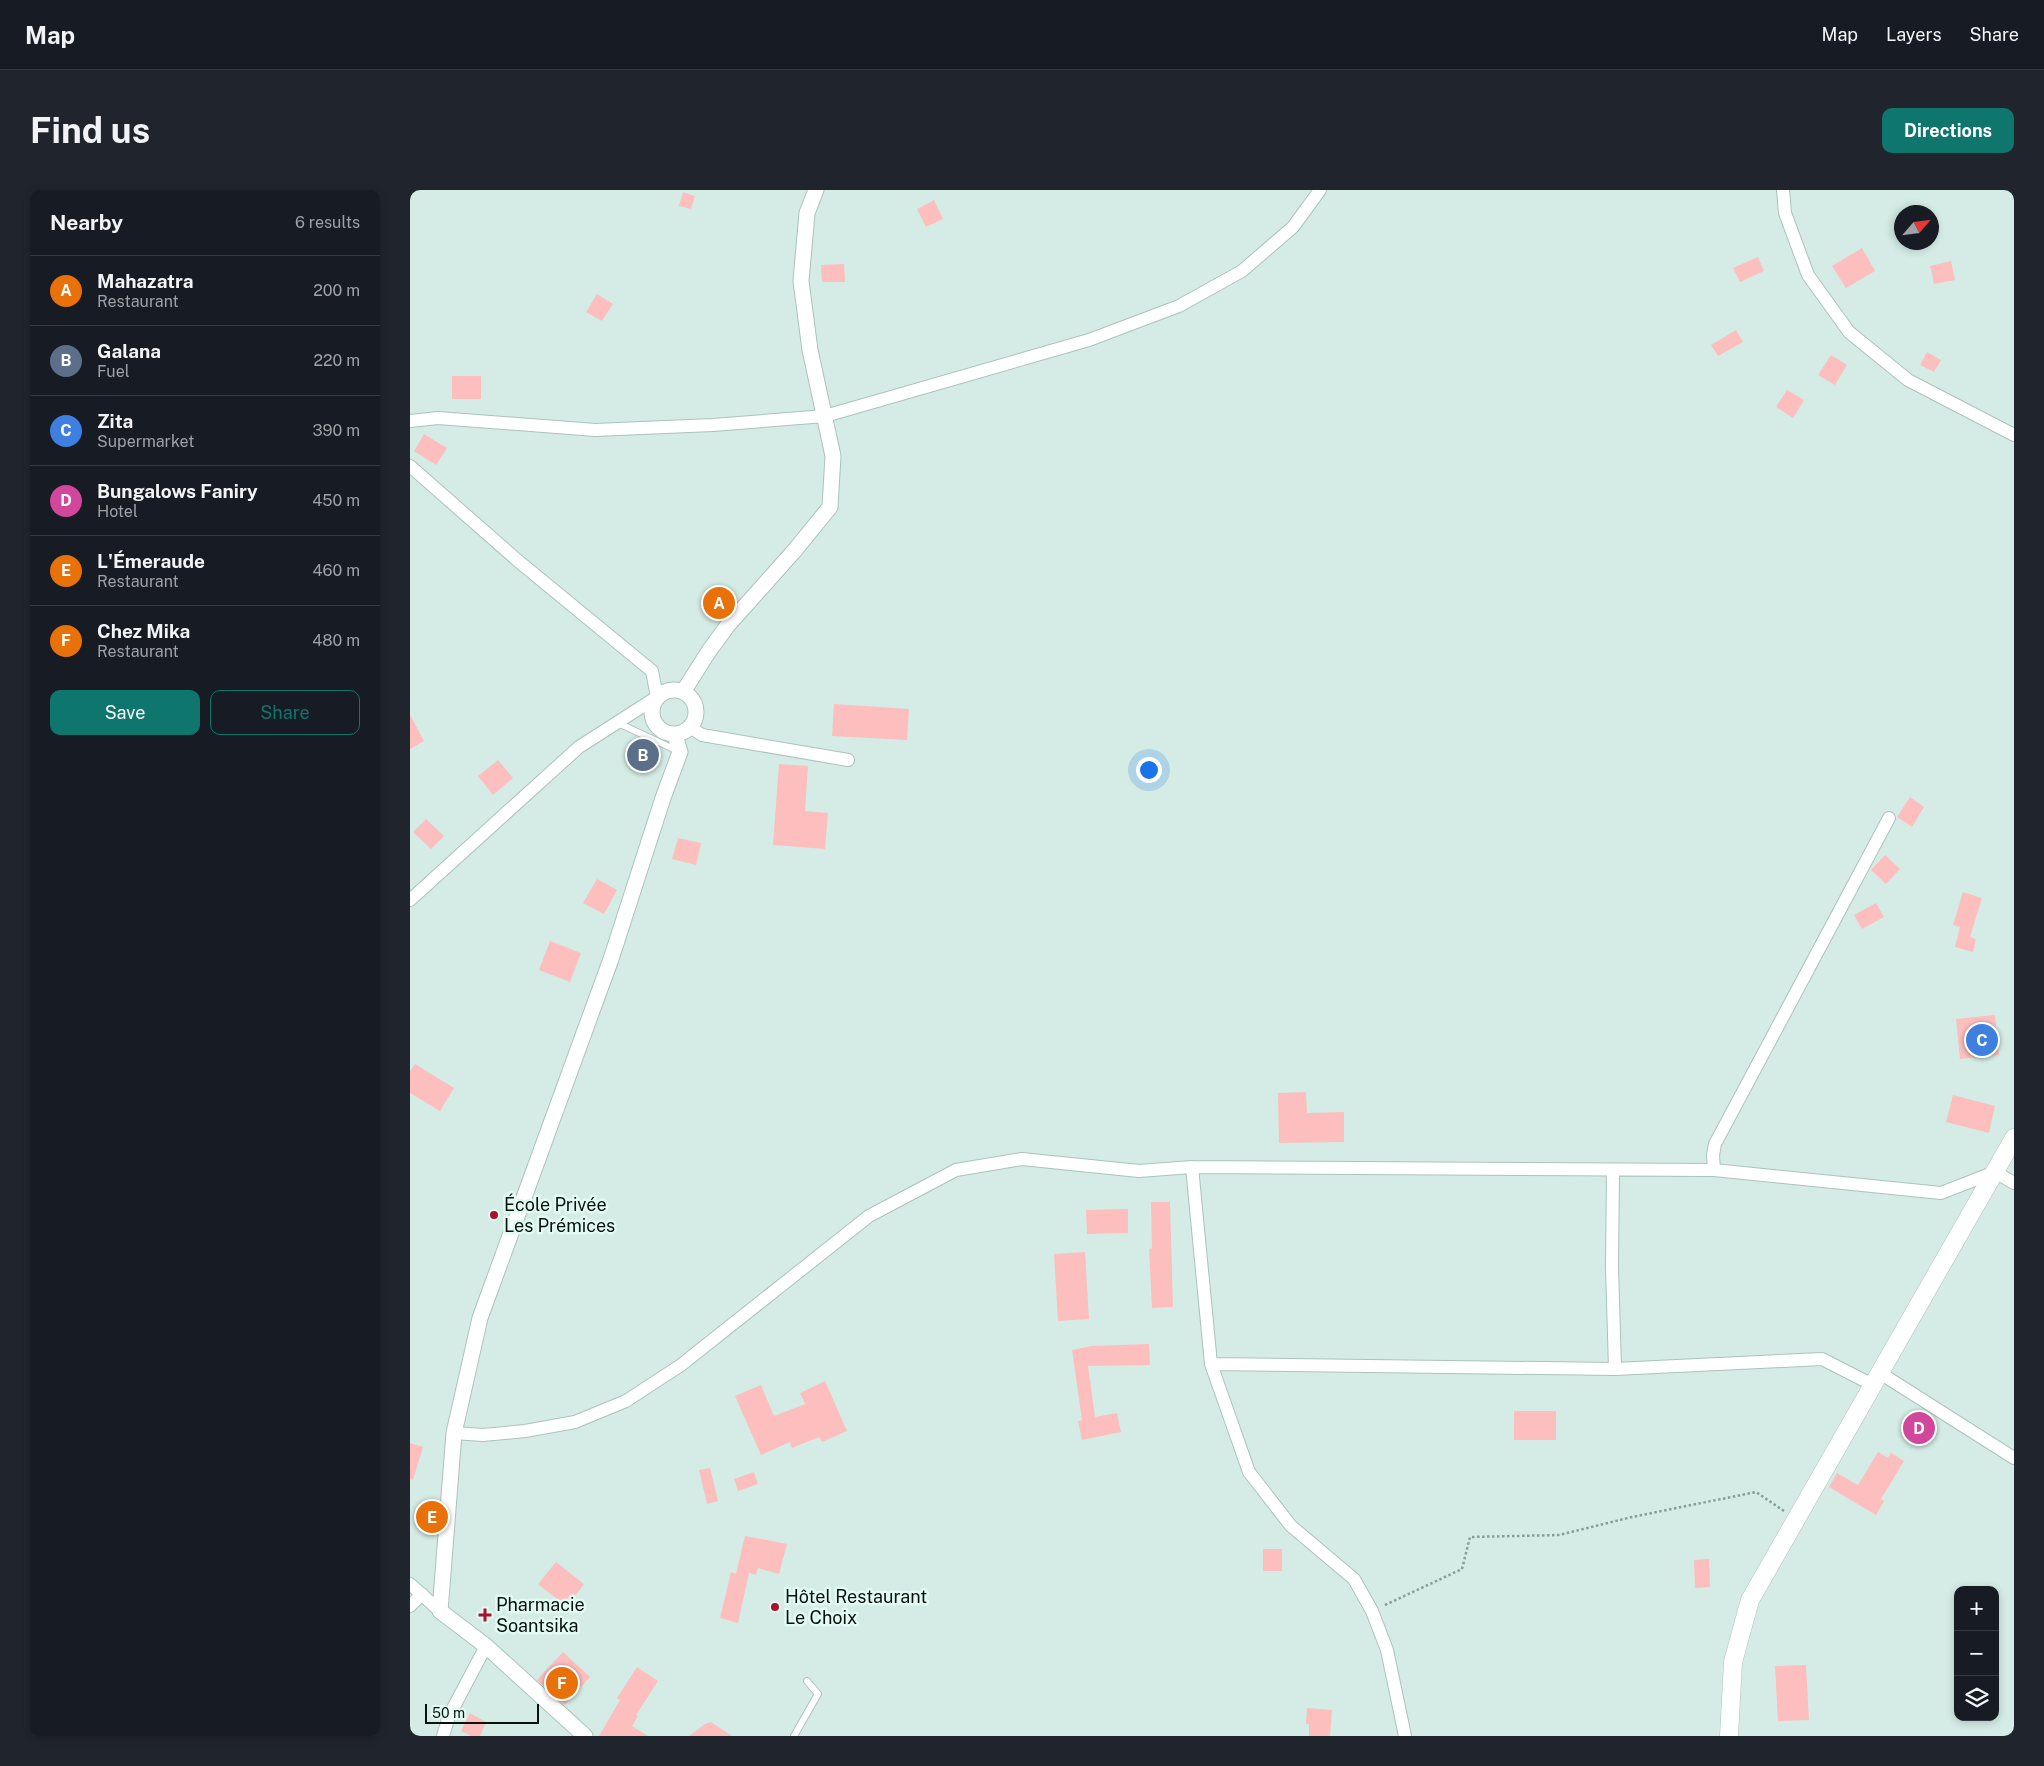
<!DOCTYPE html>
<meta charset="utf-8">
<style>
body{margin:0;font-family:"Public Sans",sans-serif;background:#20242c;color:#f1f3f6}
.controls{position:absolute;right:15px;bottom:15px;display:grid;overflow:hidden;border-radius:10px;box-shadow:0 2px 8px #0003}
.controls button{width:45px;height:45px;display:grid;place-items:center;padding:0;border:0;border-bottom:1px solid #363941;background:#171b24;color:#f1f3f6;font:25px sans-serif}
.compass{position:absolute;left:1484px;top:15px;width:45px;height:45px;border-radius:50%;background:#171b24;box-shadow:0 2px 8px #0003;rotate:62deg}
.scale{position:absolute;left:15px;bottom:12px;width:114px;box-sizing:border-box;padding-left:5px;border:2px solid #0a1210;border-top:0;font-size:14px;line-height:18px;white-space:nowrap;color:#0a1210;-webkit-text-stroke:4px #e1faf2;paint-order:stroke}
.you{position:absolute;left:738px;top:579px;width:18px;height:18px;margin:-12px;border:4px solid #fff;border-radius:50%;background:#1a73e8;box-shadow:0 0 0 8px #1a73e833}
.badge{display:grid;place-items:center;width:32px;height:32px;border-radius:50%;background:#0f766e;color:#fff;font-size:16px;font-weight:700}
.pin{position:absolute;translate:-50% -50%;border:2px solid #fff;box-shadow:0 1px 5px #0006}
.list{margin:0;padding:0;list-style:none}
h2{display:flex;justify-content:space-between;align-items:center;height:65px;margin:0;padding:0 20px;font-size:21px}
h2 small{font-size:16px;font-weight:400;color:#9ea1a6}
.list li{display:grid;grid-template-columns:32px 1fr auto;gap:15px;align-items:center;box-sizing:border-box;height:70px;padding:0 20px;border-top:1px solid #363941}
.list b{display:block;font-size:19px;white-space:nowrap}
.list p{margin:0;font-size:16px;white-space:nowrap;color:#9ea1a6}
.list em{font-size:16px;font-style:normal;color:#9ea1a6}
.actions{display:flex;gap:10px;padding:15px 20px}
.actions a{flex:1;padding:11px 0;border:1px solid #0f766e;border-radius:10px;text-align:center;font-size:18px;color:#0f766e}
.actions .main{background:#0f766e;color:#fff}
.icon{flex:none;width:28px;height:28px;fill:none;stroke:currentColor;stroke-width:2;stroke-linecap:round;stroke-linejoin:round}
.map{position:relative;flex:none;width:1604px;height:1546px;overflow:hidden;border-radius:10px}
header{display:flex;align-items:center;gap:30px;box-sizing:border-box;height:70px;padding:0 25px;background:#171b24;border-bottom:1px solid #363941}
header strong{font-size:24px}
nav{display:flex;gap:28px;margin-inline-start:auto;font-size:18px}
.intro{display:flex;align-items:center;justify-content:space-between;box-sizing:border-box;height:120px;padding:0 30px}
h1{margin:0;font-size:35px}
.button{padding:12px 22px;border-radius:10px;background:#0f766e;color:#fff;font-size:18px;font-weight:700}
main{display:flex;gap:30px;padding:0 30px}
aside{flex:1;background:#171b24;border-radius:10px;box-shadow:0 2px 8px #0003}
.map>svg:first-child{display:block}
.building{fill:#fcbfbe}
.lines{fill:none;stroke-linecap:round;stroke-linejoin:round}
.service-casing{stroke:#abc3bb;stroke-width:8}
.minor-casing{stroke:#abc3bb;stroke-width:14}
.tertiary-casing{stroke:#abc3bb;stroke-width:17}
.secondary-casing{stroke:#abc3bb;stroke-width:19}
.path{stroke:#8a9c97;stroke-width:2.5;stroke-dasharray:2.5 2.5;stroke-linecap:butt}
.service{stroke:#fff;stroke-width:6}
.minor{stroke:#fff;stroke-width:12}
.tertiary{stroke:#fff;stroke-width:15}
.secondary{stroke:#fff;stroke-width:18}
.poi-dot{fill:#a9112d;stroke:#e1faf2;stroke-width:2}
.labels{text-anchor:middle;stroke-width:5;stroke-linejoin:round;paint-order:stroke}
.poi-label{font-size:18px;fill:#0a1210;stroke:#e1faf2;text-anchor:start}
</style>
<header>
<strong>Map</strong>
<nav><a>Map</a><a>Layers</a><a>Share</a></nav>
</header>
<div class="intro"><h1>Find us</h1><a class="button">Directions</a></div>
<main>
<aside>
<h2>Nearby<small>6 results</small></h2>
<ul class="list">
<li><span class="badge" style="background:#e8710a">A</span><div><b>Mahazatra</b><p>Restaurant</p></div><em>200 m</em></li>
<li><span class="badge" style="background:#5c6f8a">B</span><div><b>Galana</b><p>Fuel</p></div><em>220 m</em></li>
<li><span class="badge" style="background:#3f7fe0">C</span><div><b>Zita</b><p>Supermarket</p></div><em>390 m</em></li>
<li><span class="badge" style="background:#d1479c">D</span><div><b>Bungalows Faniry</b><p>Hotel</p></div><em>450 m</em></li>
<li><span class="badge" style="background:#e8710a">E</span><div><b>L'Émeraude</b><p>Restaurant</p></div><em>460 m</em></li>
<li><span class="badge" style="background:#e8710a">F</span><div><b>Chez Mika</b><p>Restaurant</p></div><em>480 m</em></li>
</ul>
<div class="actions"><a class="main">Save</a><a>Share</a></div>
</aside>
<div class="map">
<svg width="1604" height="1546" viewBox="0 0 1604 1546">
<rect width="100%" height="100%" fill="#d4ece5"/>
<path class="building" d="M273,2L285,6L281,19L269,16Z
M524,10L533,29L516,37L507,19Z
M1452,58L1465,81L1436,98L1422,76Z
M1348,67L1354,81L1330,92L1323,78Z
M1541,71L1545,90L1524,94L1520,76Z
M434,74L435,92H412L411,75Z
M187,104L203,114L192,131L176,122Z
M1326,140L1333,152L1308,166L1301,155Z
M1517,162L1531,170L1524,182L1510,175Z
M1421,165L1437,175L1425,195L1408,185Z
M42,186H71V209H42Z
M1377,200L1394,210L1383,228L1366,217Z
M14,244L37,258L26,275L4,261Z
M424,514L499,519L497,550L422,546Z
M0,525L14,551L0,559Z
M88,570L103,588L83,605L68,586Z
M369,574L398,576L395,621L418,623L415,659L363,655Z
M1500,607L1514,617L1502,637L1487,627Z
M16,629L34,646L21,659L3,642Z
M268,648L291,653L286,675L262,669Z
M1475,665L1490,679L1476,694L1461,680Z
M187,689L207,700L194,724L173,713Z
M1553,702L1572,708L1560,747L1566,749L1563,762L1545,757L1550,737L1543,735Z
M1466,713L1474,727L1452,739L1444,725Z
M140,751L171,763L160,792L129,780Z
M1585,825L1589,865L1550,869L1546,829Z
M5,874L44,898L30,921L0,903V881Z
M896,902L897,923L934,922V952L869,953L868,903Z
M1543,905L1585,916L1579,943L1536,932Z
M741,1012H760L763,1117L742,1118L739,1059L742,1058Z
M718,1019V1043L677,1044L676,1020Z
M675,1062L679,1129L648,1131L644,1064Z
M739,1154L740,1175L678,1176L685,1227L707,1223L711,1242L672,1250L668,1231L672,1230L662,1160L682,1156Z
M415,1191L437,1241L412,1252L409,1247L382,1258L380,1252L351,1265L325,1206L351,1195L364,1226L395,1214L390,1203Z
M1104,1221H1146V1250H1104Z
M0,1253L13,1257L3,1290L0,1289Z
M1468,1262L1478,1268L1481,1263L1494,1271L1471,1309L1474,1311L1466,1325L1419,1297L1427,1283L1448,1295Z
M300,1278L308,1311L297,1314L289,1280Z
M344,1282L348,1294L328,1301L324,1289Z
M335,1346L377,1354L369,1384L348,1378L346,1385L339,1383L328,1433L310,1428L321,1382L326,1384Z
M853,1359H872V1381H853Z
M1299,1369L1300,1397L1285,1398L1284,1370Z
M146,1372L174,1394L157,1417L128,1394Z
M153,1462L180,1487L155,1515L127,1490Z
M1396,1475L1399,1530L1368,1531L1365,1476Z
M227,1477L248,1491L226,1525L228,1526L222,1536L238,1546H189L210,1510L207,1508Z
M897,1518L922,1520L920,1546H899V1534H896Z
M60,1523L76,1532L70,1546H61L51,1541Z
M301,1532L322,1546H279L295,1534Z"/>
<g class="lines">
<defs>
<path id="service" d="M208,533L268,561
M384,1546L408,1504L397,1491"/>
<path id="minor" d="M1373,0L1375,23L1398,85L1439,142L1498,190L1604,245
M0,231L28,228L185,240L303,235L415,226L679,150L769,116L832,81L883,37L910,0
M0,276L107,370L242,481L247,507L169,557L0,710
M280,537L292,545L438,570
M782,977L801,1174L1205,1179L1412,1169L1463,1195
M1203,980L1202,1077L1205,1179
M1304,980L1303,965L1305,954L1479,628
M801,1174L839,1282L881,1336L944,1389L962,1421L977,1460L995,1546
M1470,1183L1604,1268
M44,1243L73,1245L115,1241L165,1232L216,1211L271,1175L459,1026L546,980L612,969L729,981L782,977L1304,980L1531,1003L1585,982L1604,993
M0,1394L30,1421
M0,1416L12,1404
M33,1546L39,1526L76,1456"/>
<path id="tertiary" d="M242 522a22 22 0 1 1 44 0a22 22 0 1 1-44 0Z
M273,502L299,461L318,435L385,360L420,317L423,266L400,160L391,91L397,23L406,0
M175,1546L76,1456L30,1421L44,1243L70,1128L201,769L253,608L270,562L265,545"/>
<path id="secondary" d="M1319,1546L1323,1472L1340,1410L1604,948"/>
</defs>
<use href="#service" class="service-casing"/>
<use href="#minor" class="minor-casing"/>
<use href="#tertiary" class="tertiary-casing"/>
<use href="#secondary" class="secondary-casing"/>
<path class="path" d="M975,1415L1052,1379L1060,1347L1149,1345L1222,1327L1346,1302L1374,1321"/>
<use href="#service" class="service"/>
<use href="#minor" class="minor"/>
<use href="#tertiary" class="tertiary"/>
<use href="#secondary" class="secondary"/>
</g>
<g class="poi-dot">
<circle cx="84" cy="1025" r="5"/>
<circle cx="365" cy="1417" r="5"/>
<path d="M72.5 1417.5h5v5h5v5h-5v5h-5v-5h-5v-5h5z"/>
</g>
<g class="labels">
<g class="poi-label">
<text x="94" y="1021">École Privée<tspan x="94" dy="21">Les Prémices</tspan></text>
<text x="375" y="1413">Hôtel Restaurant<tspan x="375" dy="21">Le Choix</tspan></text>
<text x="86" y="1421">Pharmacie<tspan x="86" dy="21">Soantsika</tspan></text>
</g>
</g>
</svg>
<div class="controls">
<button>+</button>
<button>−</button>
<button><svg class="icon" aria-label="layers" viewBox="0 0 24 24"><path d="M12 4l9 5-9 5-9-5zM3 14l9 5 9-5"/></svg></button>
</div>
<svg class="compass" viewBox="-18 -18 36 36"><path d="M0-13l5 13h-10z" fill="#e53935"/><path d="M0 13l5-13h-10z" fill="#9ea1a6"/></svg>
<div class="scale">50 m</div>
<div class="you"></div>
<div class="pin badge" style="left:309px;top:413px;background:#e8710a">A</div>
<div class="pin badge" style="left:233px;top:565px;background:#5c6f8a">B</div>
<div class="pin badge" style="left:1572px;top:850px;background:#3f7fe0">C</div>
<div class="pin badge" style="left:1509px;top:1238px;background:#d1479c">D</div>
<div class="pin badge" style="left:22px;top:1327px;background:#e8710a">E</div>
<div class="pin badge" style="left:152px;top:1493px;background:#e8710a">F</div>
</div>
</main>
